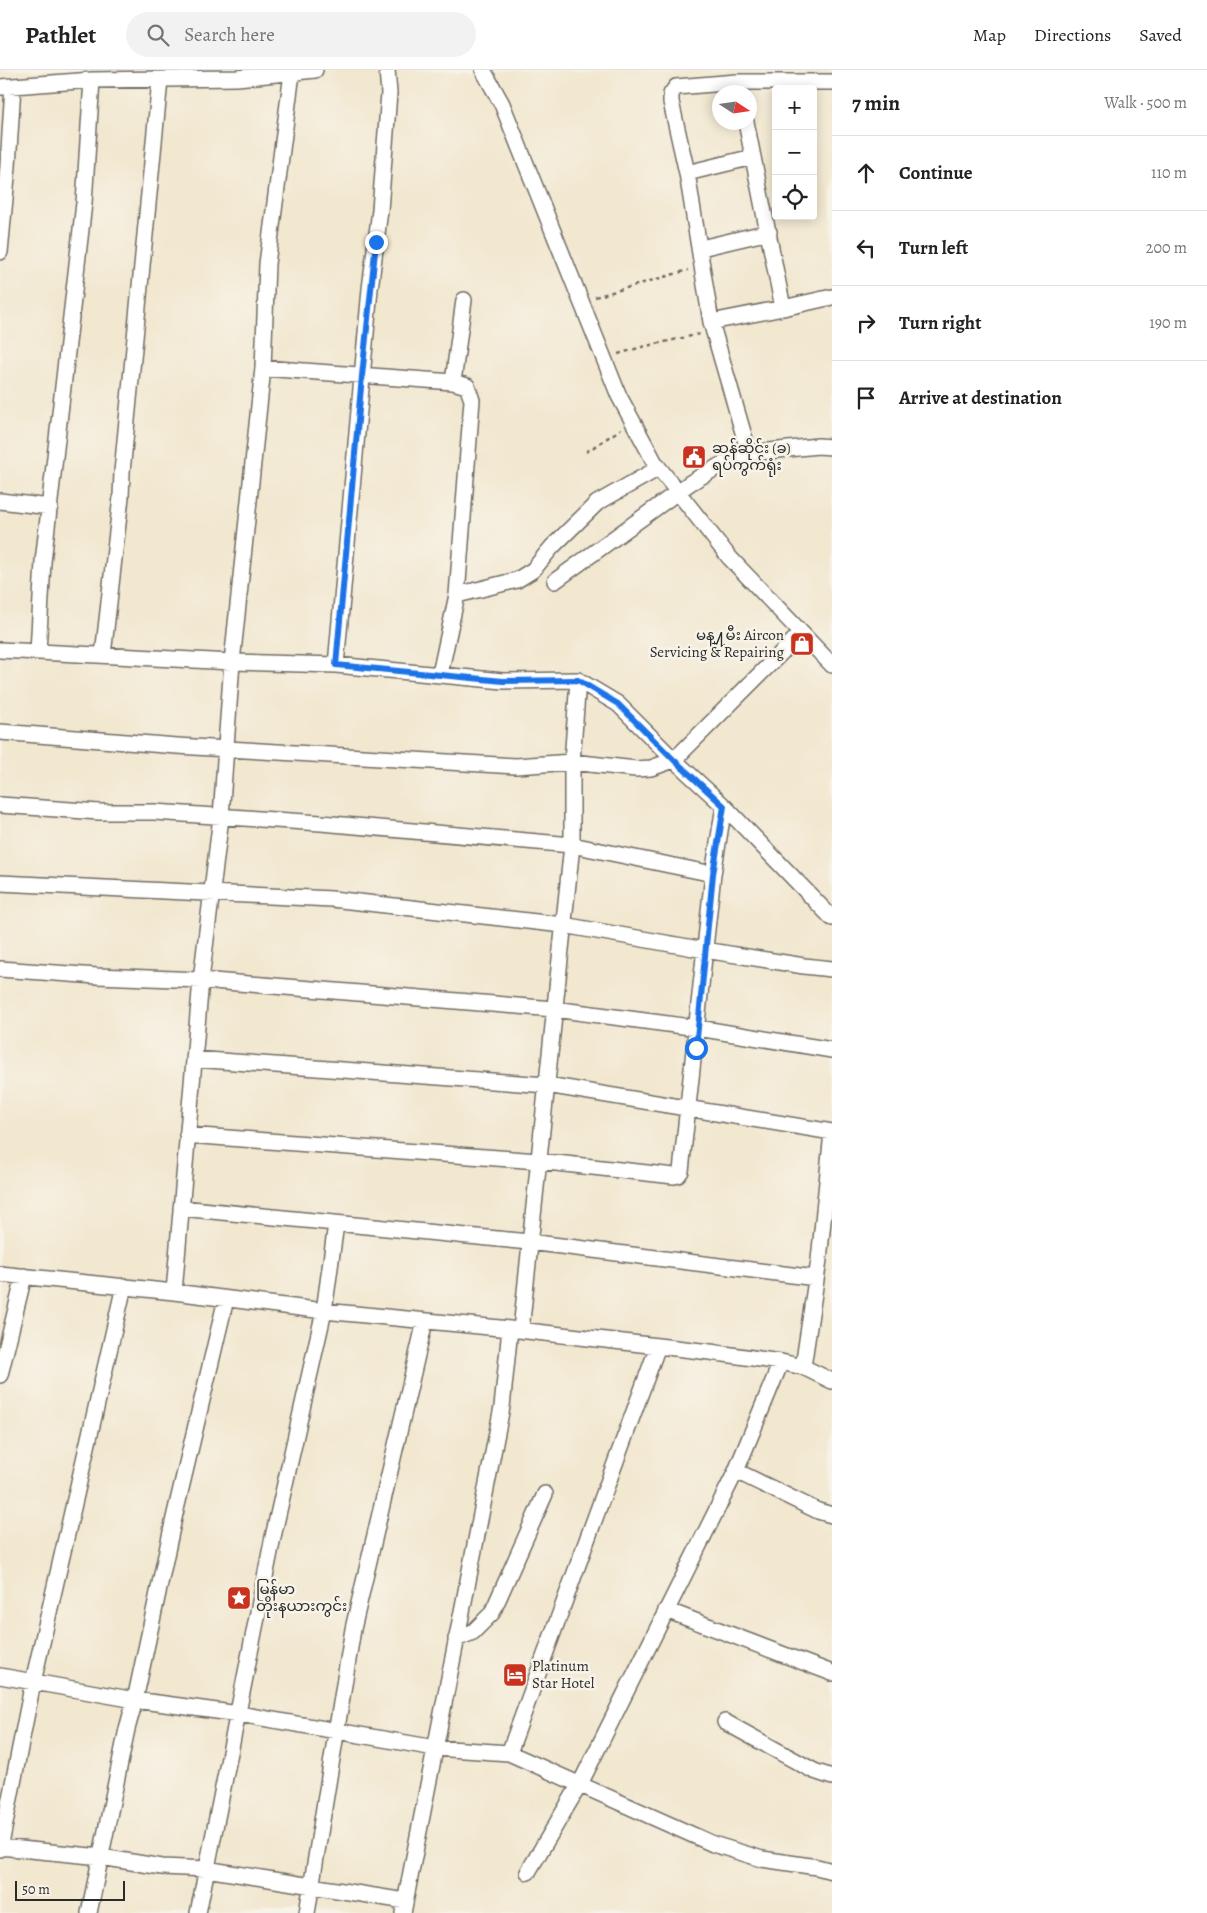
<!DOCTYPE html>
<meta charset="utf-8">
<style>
body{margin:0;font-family:Alegreya,"Noto Sans Myanmar",serif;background:#f2f2f2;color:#222}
.controls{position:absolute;right:15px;top:15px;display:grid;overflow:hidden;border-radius:5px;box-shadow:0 2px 12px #0003}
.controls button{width:45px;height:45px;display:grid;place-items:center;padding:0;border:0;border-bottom:1px solid #e0e0e0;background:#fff;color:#222;font:25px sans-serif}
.compass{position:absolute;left:712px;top:15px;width:45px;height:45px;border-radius:50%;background:#fff;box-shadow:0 2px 12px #0003;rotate:102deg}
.scale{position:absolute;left:15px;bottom:12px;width:110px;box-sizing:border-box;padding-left:5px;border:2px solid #2b2b2b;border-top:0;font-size:14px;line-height:18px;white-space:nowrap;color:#2b2b2b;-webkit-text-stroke:4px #f7f3e8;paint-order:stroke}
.stop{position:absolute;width:15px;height:15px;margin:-11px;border:4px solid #1a73e8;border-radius:50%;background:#fff}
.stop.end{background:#1a73e8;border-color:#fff;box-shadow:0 1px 5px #0008}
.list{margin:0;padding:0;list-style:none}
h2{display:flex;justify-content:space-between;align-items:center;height:65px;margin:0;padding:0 20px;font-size:21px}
h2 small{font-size:16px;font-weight:400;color:#767676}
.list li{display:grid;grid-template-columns:32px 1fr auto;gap:15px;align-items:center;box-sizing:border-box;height:75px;padding:0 20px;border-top:1px solid #e0e0e0}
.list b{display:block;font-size:19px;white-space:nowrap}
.list em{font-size:16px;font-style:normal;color:#767676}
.icon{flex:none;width:28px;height:28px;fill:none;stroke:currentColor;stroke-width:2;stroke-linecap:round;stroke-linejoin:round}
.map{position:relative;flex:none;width:832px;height:1843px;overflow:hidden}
header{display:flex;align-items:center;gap:30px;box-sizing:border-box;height:70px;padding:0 25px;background:#fff;border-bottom:1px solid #e0e0e0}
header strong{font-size:24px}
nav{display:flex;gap:28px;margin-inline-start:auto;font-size:18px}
.search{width:350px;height:45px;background:#f2f2f2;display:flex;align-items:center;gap:12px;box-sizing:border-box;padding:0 18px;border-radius:28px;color:#767676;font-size:19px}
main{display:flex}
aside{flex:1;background:#fff}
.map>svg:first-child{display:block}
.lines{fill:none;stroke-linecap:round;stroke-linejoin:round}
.minor-casing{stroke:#716d64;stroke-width:18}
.path{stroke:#716d64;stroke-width:2.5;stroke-dasharray:4 4;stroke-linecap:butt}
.minor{stroke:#fff;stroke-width:15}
.route{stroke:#1a73e8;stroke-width:6}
.labels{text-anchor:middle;stroke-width:5;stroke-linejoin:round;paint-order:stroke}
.poi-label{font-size:15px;fill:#2b2b2b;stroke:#f7f3e8;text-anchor:start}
</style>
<header>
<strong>Pathlet</strong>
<div class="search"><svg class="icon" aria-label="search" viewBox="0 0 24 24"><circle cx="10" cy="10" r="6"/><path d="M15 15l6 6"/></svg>Search here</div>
<nav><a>Map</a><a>Directions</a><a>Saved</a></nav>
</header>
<main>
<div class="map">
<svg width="832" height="1843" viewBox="0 0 832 1843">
<rect width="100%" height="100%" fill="#f7f3e8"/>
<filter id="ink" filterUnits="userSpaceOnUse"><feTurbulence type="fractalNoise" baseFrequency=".02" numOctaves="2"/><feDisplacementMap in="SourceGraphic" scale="10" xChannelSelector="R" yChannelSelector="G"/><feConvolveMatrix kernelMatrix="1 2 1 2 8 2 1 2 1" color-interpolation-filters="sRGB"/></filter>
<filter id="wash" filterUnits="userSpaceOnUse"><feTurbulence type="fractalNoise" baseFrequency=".0096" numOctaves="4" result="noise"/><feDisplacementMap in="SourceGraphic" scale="20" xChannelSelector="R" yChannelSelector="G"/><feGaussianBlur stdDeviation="1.12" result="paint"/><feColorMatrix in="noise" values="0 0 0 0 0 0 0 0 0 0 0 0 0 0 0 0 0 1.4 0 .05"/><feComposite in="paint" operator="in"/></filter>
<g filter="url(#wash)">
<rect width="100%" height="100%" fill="#f2e7cf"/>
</g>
<g filter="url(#ink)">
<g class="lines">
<defs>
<path id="minor" d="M483,0L502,34L619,326L655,393L729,487L832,595
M0,17L92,10L237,8L315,0
M746,52L783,238
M687,103L753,87
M701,178L769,162
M0,182L8,96L13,16
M711,252L783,238L832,227
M263,298L453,312L467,316L472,330L457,525L440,604
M453,312L464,230
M749,383L711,252L687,103L671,32V24L676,17L737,12H832
M0,431L50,437
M555,511L690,413L719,396L749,383L818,376L832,377
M457,525L517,510L533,500L552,477L597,433L659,398
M0,580L232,592L336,595L503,611L578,610L618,634L674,690L724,736L832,848
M38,582L43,492L84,133L92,10
M103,585L121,427L122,402L160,10
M336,595L370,219L380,140L389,23L387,0
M0,662L177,676L516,696L572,692L636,699L651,698L674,690L801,563
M0,735L99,742H154L321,753L572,775L713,804L724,736
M0,813L332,829L563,855L705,880L804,896L832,899
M0,899L97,906L201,910L554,939L698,958L832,980
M194,989L547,1015L832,1062
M187,1065L538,1091L674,1106L678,1105L681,1101L713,804
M181,1138L529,1172L816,1208
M0,1204L174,1222L324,1241L510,1259L710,1282L781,1292L803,1297L832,1311
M174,1222L201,910L221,747L232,592L263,298L267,194L292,3
M521,1260L572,775V692L578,610
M803,1297L819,1190L832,1063
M0,1305L24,1206
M736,1401L818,1441L832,1445
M666,1540L832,1603
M456,1569L473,1562L492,1543L545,1424
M0,1606L135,1630L239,1644L435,1678L509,1683L713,1774L762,1789L817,1797L832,1801
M725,1652L814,1701L832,1707
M509,1683L658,1276
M0,1777L101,1787L162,1797L206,1799L405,1831
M0,1779L33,1612L124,1216
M528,1802L580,1714L736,1401L781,1292
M89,1843L127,1659L135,1630L174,1448L226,1229
M198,1843L273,1467L324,1241L336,1154
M307,1843L353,1559L425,1251
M403,1843L502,1337L510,1259"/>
</defs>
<use href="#minor" class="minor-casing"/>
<path class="path" d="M595,227L688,200
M618,284L642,277L700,264
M586,382L621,359"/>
<use href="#minor" class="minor"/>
</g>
</g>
<g class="lines" filter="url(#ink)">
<path class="route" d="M376,172L362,306L336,595L503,611L578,610L618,634L674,690L724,736L713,804L696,978"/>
</g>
<defs>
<symbol id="civic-square" viewBox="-11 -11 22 22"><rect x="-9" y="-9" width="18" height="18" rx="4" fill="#c8321e" stroke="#f7f3e8"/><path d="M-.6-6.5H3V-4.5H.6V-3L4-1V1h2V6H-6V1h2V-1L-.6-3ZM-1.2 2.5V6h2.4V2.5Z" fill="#fff"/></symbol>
<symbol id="shop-square" viewBox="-11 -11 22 22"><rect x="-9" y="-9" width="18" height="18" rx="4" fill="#c8321e" stroke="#f7f3e8"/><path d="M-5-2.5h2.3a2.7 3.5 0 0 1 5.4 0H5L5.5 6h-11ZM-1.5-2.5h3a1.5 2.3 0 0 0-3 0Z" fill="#fff"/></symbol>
<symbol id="sight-square" viewBox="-11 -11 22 22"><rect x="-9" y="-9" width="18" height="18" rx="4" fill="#c8321e" stroke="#f7f3e8"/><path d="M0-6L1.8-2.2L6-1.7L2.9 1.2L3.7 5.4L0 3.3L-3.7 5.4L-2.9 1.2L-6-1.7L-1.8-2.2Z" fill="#fff"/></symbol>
<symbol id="hotel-square" viewBox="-11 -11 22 22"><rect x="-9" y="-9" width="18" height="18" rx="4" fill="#c8321e" stroke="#f7f3e8"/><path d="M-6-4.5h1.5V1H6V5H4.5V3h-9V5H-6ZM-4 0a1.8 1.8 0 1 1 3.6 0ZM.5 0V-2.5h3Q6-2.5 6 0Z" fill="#fff"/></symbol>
</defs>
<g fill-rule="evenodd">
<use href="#civic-square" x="680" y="373" width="28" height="28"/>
<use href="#shop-square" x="788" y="560" width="28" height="28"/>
<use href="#sight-square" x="225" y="1514" width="28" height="28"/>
<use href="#hotel-square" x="501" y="1591" width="28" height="28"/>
</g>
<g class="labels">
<g class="poi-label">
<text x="712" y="383">ဆန်ဆိုင်း (ခ)<tspan x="712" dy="17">ရပ်ကွက်ရုံး</tspan></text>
<text x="784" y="570" text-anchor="end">မန္႔မီး Aircon<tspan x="784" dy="17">Servicing &amp; Repairing</tspan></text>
<text x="256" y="1524">မြန်မာ<tspan x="256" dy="17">တိုးနယားကွင်း</tspan></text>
<text x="532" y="1601">Platinum<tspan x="532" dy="17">Star Hotel</tspan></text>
</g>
</g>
</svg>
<div class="controls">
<button>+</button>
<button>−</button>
<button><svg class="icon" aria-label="locate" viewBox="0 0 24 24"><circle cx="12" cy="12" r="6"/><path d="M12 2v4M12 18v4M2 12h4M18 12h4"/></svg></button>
</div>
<svg class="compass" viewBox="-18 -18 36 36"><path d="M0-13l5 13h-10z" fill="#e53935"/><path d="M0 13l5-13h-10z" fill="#767676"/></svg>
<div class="scale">50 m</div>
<div class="stop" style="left:696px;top:978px"></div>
<div class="stop end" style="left:376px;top:172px"></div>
</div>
<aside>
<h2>7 min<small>Walk · 500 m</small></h2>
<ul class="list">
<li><svg class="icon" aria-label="ahead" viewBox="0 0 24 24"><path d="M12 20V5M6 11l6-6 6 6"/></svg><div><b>Continue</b></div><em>110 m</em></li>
<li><svg class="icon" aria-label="left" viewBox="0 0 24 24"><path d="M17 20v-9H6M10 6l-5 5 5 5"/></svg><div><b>Turn left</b></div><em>200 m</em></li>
<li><svg class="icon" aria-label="right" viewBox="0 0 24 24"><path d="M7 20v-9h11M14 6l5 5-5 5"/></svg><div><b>Turn right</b></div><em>190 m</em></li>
<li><svg class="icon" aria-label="arrive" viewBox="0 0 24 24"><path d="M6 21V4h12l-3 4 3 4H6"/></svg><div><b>Arrive at destination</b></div></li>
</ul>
</aside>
</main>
